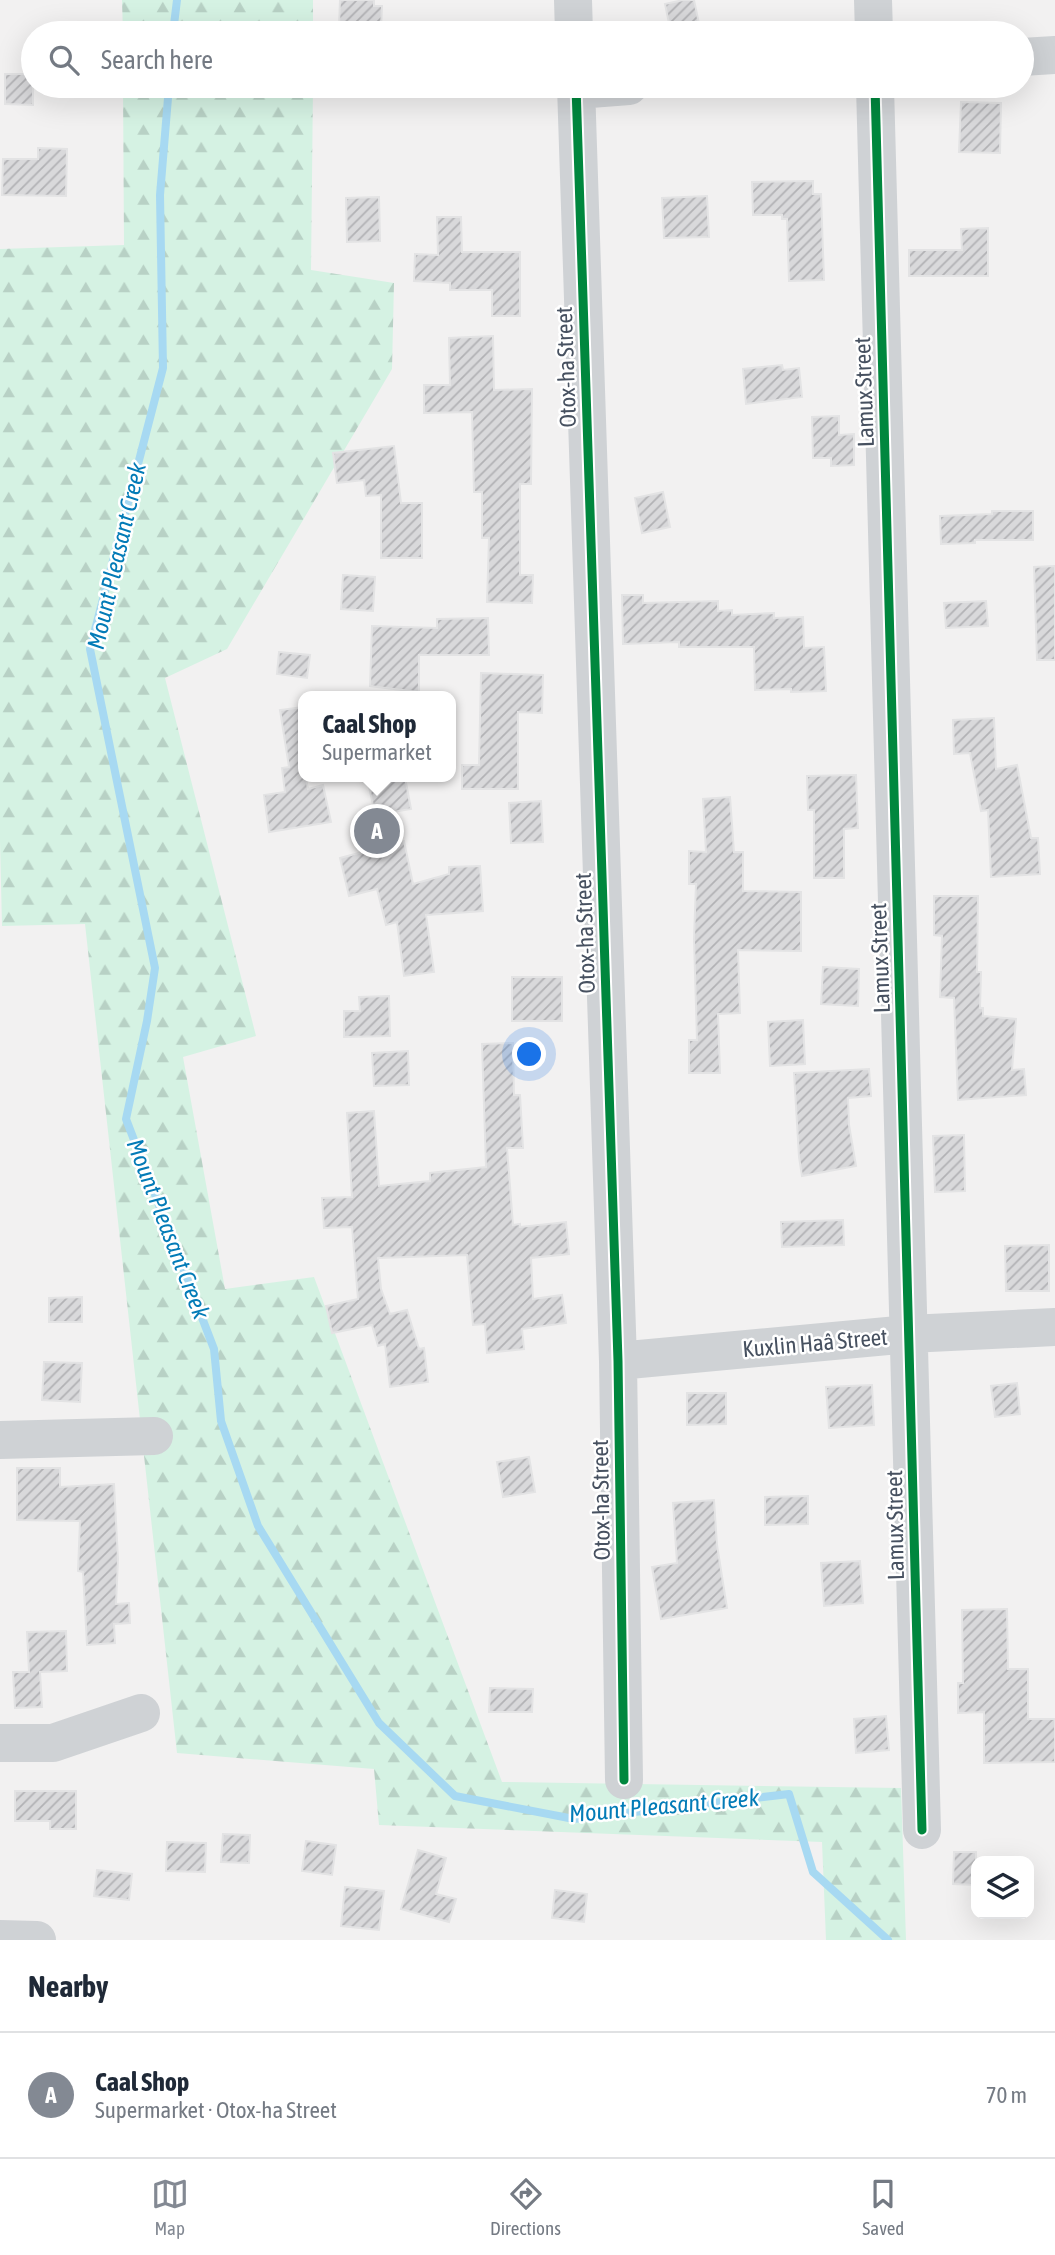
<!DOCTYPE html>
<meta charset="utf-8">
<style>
body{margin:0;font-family:"Asap Condensed",sans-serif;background:#f2f2f3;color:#1f2937}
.controls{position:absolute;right:21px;bottom:21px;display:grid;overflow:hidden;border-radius:14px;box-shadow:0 7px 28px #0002}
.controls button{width:63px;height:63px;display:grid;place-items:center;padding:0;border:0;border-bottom:2px solid #e0e1e3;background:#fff;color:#1f2937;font:35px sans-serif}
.you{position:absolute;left:530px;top:1055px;width:24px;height:24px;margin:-18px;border:5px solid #fff;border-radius:50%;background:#1a73e8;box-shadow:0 0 0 10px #1a73e833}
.badge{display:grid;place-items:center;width:46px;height:46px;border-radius:50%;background:#838993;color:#fff;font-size:23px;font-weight:700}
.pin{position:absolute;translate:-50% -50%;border:4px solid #fff;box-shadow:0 2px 7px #0006}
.popup{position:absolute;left:298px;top:691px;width:158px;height:91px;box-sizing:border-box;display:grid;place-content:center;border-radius:14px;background:#fff;filter:drop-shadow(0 2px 5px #0005);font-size:23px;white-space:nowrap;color:#747a83}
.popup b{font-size:26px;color:#1f2937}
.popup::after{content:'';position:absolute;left:50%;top:100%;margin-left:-14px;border:14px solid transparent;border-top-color:#fff}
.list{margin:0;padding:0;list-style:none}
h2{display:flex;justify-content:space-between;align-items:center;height:91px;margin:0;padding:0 28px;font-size:30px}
h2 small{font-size:23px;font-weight:400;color:#747a83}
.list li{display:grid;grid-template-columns:46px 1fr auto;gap:21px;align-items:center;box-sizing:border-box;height:126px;padding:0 28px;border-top:2px solid #e0e1e3}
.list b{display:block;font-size:26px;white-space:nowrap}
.list p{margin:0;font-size:23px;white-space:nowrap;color:#747a83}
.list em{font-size:23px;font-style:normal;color:#747a83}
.icon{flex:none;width:38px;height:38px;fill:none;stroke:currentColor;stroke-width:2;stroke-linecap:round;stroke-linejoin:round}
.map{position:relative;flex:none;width:1055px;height:1940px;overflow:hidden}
.search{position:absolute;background:#fff;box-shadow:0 7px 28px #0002;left:21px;right:21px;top:21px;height:77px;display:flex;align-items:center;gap:18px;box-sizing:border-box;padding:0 24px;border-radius:38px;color:#747a83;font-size:26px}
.sheet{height:217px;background:#fff}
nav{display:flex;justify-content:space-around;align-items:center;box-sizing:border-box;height:98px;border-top:2px solid #e0e1e3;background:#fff;font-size:19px;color:#747a83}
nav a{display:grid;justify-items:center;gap:4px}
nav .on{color:#838993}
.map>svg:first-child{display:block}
.forest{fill:url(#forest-firs)}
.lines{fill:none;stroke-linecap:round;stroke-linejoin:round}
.stream{stroke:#a7d9f2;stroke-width:8}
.building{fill:url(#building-hatch);stroke:#e3e3e4;stroke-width:2}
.minor{stroke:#cfd2d5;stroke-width:38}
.cycleway-casing{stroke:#fff;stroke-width:13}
.cycleway{stroke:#00873e;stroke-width:9}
.labels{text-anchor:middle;stroke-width:5;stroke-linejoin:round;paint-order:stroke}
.street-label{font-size:23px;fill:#475160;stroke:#fff}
.water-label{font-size:24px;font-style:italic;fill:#037bb7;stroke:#fff}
</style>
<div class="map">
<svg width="1055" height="1940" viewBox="0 0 1055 1940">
<defs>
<pattern id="forest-firs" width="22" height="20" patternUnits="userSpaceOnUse" patternTransform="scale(1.75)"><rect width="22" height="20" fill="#d5f2e3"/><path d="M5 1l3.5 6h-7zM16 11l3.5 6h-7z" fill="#b8d1c5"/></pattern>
<pattern id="building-hatch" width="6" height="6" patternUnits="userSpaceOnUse" patternTransform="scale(1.75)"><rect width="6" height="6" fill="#d9d9db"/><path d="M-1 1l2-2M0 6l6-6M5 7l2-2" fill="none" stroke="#b2b2b5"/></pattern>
</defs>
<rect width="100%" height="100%" fill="#f2f1f1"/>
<path class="forest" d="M122,0H313V33H123Z
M123,86H313L311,270L394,283L392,369L227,649L165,678L256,1036L183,1057L225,1289L314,1277L502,1782L901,1788L906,1940H826L822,1842L379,1825L374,1769L177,1753L85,924L2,926L0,841V249L124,245Z"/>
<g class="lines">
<path class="stream" d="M173,33L177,0
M169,86L160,195L163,368L90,649L155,968L147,1021L126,1119L214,1349L221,1421L258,1526L379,1723L455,1796L574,1819L789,1794L813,1872L888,1940"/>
</g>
<path class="building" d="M340,0H374V6H382L381,29L339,27Z
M683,0H694L701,33H671L665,4Z
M5,74H33V105L5,104Z
M961,102L1001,103L1000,153L959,152Z
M38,148L67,149L66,196L2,195L3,159H38Z
M813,181V194H821L824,280L789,281L787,219H782V215H753L752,182Z
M707,196L709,237L664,238L662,198Z
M379,197L380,241L347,242L346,198Z
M437,217H461L462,252H520V316H492V290H450V283L414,281L415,254L438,255Z
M988,228V276H909V250H962L961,229Z
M493,336L494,390L532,389L531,484H520V575H533L532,603L487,602L489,538H482V492H474L472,412L424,413V385H450L449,338Z
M782,365L783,370L799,368L802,397L746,404L743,369Z
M839,416V435L854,434V465L831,466V458H813L812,417Z
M394,446L401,503H422V558H381V495L366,496L364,480L337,483L333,453Z
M663,492L670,527L642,533L635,498Z
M992,511H1033V540H975V543L941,544L940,516L992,514Z
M1055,566V660H1037L1034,567Z
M343,575L375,577L373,611L341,609Z
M622,595H643V603L718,601V611L732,610V615L774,613V618L803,617L804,648L824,647L826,691L791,692V689L755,690L754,647H679V642L623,644Z
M986,601L988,626L946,628L944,603Z
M488,618L489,655H419V692L370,686L372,626L437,628V619Z
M279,652L310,655L307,678L277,674Z
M481,673L543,675L542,713L518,712V789H462V765H479Z
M304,707V777H306L308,789L323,785L331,822L269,832L264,795L285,792L282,768L289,767L280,710Z
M994,718L996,769L1017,765L1031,838H1038L1040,874L991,877L988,810L981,811L970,753L954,754L953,720Z
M856,775L858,828L844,829V878H814V810H808L807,776Z
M367,777H405L411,809L375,815Z
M730,797L734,852H743V891L801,892V951L738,950L740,1013L718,1014L720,1073H689V1040H697L694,939L696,884H689V851L706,852L703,799Z
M541,801L543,842L511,843L509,803Z
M404,841L413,884L449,874V867L480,866L483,911L426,915L434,972L404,976L397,922L386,925L377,889L349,896L340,858Z
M934,896H978L977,972H981L980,1008H983V1016L1016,1019L1012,1070L1024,1069L1026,1095L958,1100L954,998L940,997L942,936L934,935Z
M823,967L859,969L858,1006L821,1004Z
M512,977H562V1021H512Z
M389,996L390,1036L344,1037V1011H360L359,997Z
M803,1020L805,1064L770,1066L768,1022Z
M513,1043L514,1095H520L523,1148H507L513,1225L520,1224V1227L566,1222L569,1254L531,1258L533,1299L562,1295L566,1323L522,1329L524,1349L487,1353L485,1324L473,1325L467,1255L378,1258L381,1289L390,1314L407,1310L419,1349L424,1348L428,1382L390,1387L385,1344L378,1346L372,1325L332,1333L326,1306L358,1299L352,1227L324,1228L322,1198L352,1197L347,1113L374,1111L379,1186L430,1181V1173L486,1167L482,1044Z
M408,1051L409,1085L374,1086L372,1053Z
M869,1069L871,1096L848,1098L849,1125L856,1166L802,1176L799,1157L794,1073Z
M964,1135L965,1191L935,1192L933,1136Z
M843,1220L844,1245L782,1247L781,1222Z
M1049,1245V1291H1006L1005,1246Z
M82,1297V1322H49V1298Z
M44,1362L82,1363L80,1402L42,1400Z
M1017,1383L1020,1414L995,1417L991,1386Z
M872,1385L874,1425L829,1428L826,1387Z
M687,1393H726V1424L687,1425Z
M529,1457L535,1492L503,1497L497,1462Z
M17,1468H60V1487L114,1484L118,1559L116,1604L129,1603L130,1623L114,1624L115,1643L87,1645L83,1572L78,1571L80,1521L17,1520Z
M808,1496V1524L765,1525V1497Z
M714,1500L717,1545L727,1608L661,1619L652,1567L677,1563L673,1503Z
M860,1561L863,1603L824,1606L821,1563Z
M1007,1609L1008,1669H1028V1719H1055V1762L984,1763V1712L958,1713V1683H963L962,1610Z
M66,1631L67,1671L40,1672L42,1707L15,1708L13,1672H29L27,1632Z
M490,1688L533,1689L532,1712H489Z
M886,1716L889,1750L856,1753L854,1719Z
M15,1791H76V1829H50V1821H15Z
M223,1834L250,1835L249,1863L221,1862Z
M306,1841L336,1845L332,1875L302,1871Z
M167,1842L206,1843L205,1872L166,1871Z
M418,1850L446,1858L436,1894L456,1899L449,1922L401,1909Z
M954,1852H976V1885L953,1884Z
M97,1870L132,1874L129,1900L94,1896Z
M345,1887L384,1891L379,1930L341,1926Z
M555,1890L587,1894L584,1922L552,1918Z"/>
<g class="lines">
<path class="minor" d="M573,0L574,33
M873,0L874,33
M1022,57L1055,55
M576,86L618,1361L624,1780
M875,86L922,1830
M577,90L629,86
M618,1361L909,1334L1055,1327
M0,1440L154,1436
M0,1743H53L141,1713
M0,1939L37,1940"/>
<defs>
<path id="cycleway" d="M576,86L618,1361L624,1780
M875,86L922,1830"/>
</defs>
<use href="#cycleway" class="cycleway-casing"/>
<use href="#cycleway" class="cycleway"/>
</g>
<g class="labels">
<g class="street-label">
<text transform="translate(566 367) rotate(-92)" y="8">Otox-ha Street</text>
<text transform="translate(864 392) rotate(-92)" y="8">Lamux Street</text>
<text transform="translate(585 933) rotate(-92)" y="8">Otox-ha Street</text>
<text transform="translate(880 958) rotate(-92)" y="8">Lamux Street</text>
<text transform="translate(815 1343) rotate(-5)" y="8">Kuxlin Haâ Street</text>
<text transform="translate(601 1500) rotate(-91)" y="8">Otox-ha Street</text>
<text transform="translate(895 1525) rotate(-91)" y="8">Lamux Street</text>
</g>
<g class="water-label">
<text transform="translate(117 556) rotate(-77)" y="8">Mount Pleasant Creek</text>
<text transform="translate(168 1229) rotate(69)" y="8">Mount Pleasant Creek</text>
<text transform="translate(664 1806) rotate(-5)" y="8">Mount Pleasant Creek</text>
</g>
</g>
</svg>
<div class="controls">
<button><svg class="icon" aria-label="layers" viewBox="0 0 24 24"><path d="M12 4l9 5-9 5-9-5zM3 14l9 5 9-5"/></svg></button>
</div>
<div class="you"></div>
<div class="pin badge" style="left:377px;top:831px">A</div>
<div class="popup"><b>Caal Shop</b>Supermarket</div>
<div class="search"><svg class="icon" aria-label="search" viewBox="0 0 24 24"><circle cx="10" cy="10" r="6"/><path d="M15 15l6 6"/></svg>Search here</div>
</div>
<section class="sheet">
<h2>Nearby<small></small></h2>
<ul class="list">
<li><span class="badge">A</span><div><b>Caal Shop</b><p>Supermarket · Otox-ha Street</p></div><em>70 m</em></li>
</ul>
</section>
<nav>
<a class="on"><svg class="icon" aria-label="map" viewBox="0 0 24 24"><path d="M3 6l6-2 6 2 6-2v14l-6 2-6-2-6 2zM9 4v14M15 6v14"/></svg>Map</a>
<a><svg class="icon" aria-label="directions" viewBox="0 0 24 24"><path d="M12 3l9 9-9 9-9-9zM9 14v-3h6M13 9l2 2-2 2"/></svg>Directions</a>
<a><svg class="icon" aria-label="saved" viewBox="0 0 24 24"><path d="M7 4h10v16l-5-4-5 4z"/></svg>Saved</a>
</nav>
